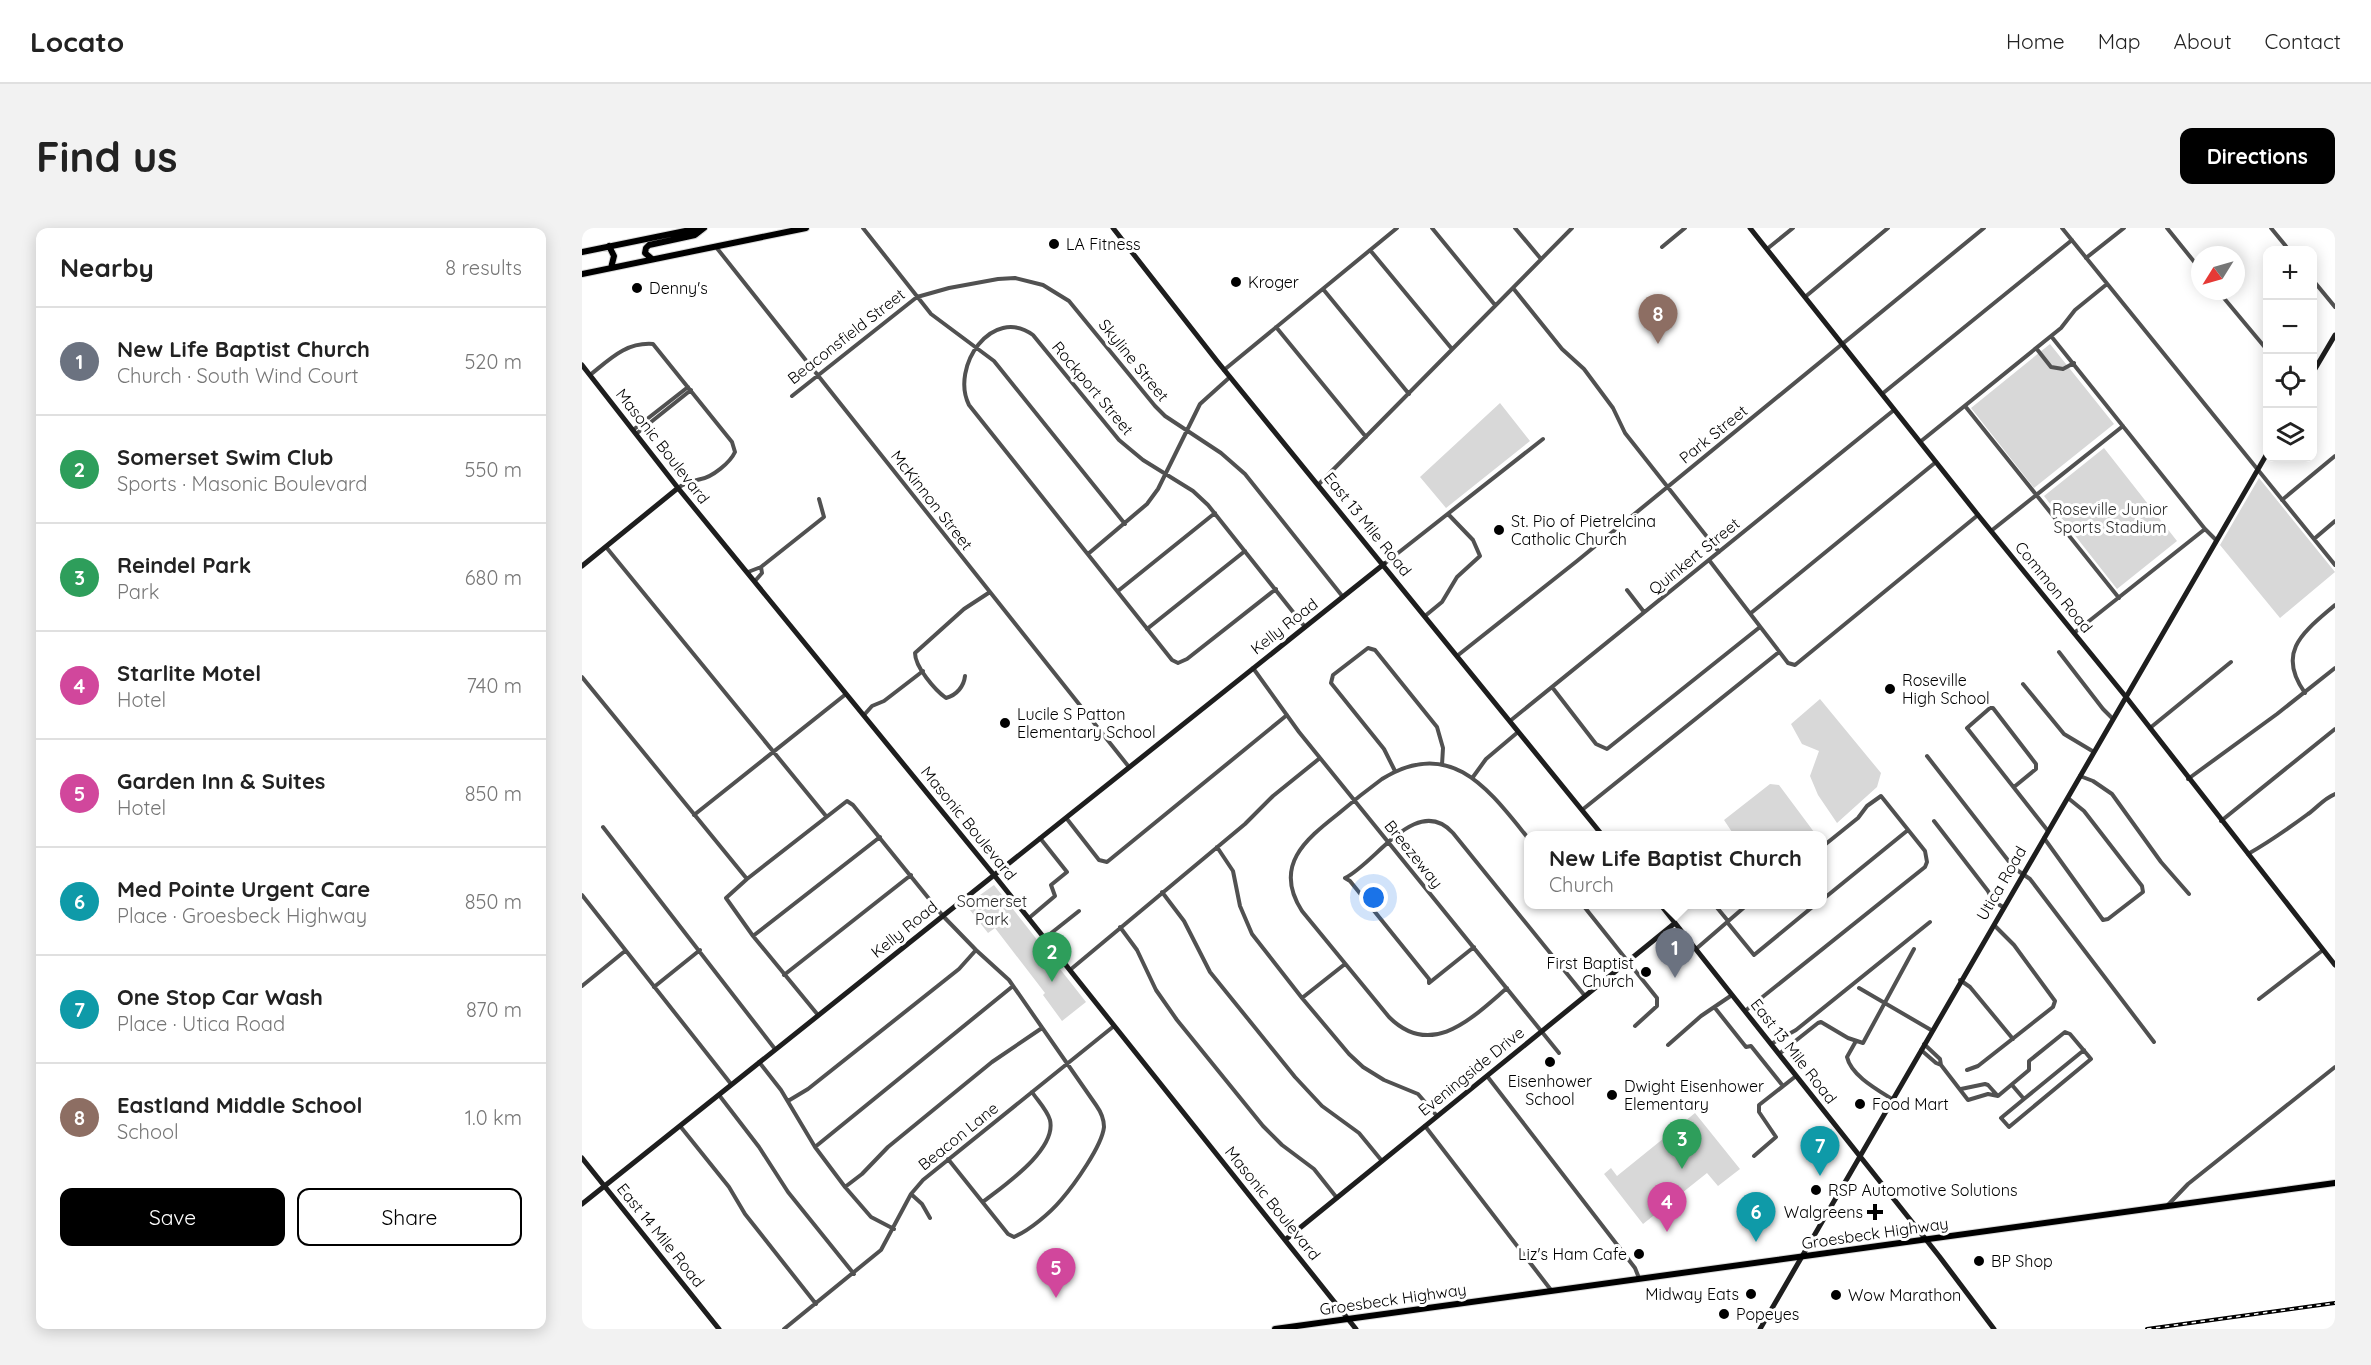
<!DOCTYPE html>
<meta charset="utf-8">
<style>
body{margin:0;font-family:Quicksand,sans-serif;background:#f2f2f2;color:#222}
.controls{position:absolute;right:18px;top:18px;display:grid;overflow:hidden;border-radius:12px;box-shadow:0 3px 15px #0003}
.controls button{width:54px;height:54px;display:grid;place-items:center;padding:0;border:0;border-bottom:2px solid #e0e0e0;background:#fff;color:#222;font:30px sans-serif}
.compass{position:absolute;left:1609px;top:18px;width:54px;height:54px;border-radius:50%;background:#fff;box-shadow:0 3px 15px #0003;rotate:233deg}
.you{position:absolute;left:792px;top:670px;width:21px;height:21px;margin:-15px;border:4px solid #fff;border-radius:50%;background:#1a73e8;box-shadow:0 0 0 9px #1a73e833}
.badge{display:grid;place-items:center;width:39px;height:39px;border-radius:50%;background:#000;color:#fff;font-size:20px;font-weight:700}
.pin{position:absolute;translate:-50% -50px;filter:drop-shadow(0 2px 3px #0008)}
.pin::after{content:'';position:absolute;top:32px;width:21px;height:18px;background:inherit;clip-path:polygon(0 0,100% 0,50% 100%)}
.popup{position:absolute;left:942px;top:603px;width:303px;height:78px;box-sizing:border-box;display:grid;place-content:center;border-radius:12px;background:#fff;filter:drop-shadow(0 2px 4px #0005);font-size:20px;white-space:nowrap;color:#767676}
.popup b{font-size:22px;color:#222}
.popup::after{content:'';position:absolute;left:50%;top:100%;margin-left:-12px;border:12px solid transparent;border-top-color:#fff}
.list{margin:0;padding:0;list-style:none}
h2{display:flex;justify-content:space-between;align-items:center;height:78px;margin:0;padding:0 24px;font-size:26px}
h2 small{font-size:20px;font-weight:400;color:#767676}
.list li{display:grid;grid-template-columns:39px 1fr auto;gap:18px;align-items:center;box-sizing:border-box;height:108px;padding:0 24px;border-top:2px solid #e0e0e0}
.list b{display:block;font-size:22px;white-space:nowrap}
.list p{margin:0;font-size:20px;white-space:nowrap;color:#767676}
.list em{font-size:20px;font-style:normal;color:#767676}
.actions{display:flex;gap:12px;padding:18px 24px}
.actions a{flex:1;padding:14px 0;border:2px solid #000;border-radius:12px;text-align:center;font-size:21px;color:#000}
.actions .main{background:#000;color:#fff}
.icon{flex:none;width:33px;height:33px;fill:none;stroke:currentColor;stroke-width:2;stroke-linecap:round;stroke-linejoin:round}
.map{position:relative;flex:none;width:1753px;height:1101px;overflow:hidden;border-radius:12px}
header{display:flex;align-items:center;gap:36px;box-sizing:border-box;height:84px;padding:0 30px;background:#fff;border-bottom:2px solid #e0e0e0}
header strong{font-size:28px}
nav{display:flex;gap:33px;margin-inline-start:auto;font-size:21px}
.intro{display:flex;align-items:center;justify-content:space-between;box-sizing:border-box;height:144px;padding:0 36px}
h1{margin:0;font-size:42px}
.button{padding:15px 27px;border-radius:12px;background:#000;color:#fff;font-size:21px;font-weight:700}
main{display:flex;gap:36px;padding:0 36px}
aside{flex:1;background:#fff;border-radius:12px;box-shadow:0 3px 15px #0003}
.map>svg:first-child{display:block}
.green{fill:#d8d8d8}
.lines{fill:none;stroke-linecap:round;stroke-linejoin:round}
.primary-casing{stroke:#dbdbdb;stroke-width:8}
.street{stroke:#515151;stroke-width:4}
.secondary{stroke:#1e1e1e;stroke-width:5}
.primary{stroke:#000;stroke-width:6}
.rail-casing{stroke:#000;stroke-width:4}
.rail{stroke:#fff;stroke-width:1.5;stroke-dasharray:4.5;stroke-linecap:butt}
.poi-dot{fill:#000;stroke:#fff;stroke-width:2}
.labels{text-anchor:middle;stroke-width:6;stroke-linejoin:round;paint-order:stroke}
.poi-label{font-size:16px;fill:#000;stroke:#fff;text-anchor:start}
.street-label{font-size:16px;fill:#000;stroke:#fff}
.park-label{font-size:16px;fill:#2f2f2f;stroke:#fff}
</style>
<header>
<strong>Locato</strong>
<nav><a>Home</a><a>Map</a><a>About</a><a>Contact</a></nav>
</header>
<div class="intro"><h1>Find us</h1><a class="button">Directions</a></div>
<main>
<aside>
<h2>Nearby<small>8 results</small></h2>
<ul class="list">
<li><span class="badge" style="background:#6b7280">1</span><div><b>New Life Baptist Church</b><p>Church · South Wind Court</p></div><em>520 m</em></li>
<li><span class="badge" style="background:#2e9e5b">2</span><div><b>Somerset Swim Club</b><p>Sports · Masonic Boulevard</p></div><em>550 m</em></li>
<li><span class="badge" style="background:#2e9e5b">3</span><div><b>Reindel Park</b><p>Park</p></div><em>680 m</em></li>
<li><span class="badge" style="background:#d1479c">4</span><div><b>Starlite Motel</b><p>Hotel</p></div><em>740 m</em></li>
<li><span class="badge" style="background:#d1479c">5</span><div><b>Garden Inn &amp; Suites</b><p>Hotel</p></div><em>850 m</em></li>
<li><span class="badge" style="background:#0f9aa8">6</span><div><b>Med Pointe Urgent Care</b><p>Place · Groesbeck Highway</p></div><em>850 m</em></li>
<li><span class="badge" style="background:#0f9aa8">7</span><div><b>One Stop Car Wash</b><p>Place · Utica Road</p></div><em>870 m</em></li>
<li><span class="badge" style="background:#8d6e63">8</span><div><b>Eastland Middle School</b><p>School</p></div><em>1.0 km</em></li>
</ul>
<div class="actions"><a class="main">Save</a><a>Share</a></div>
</aside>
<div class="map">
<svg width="1753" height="1101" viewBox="0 0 1753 1101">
<rect width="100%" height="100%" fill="#fff"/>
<path class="green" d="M1468,116L1532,196L1452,260L1389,180Z
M918,175L948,213L864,280L838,249Z
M1522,220L1595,313L1535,361L1462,268Z
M1677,250L1753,344L1698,390L1638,317Z
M1238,471L1299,545L1295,559L1255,595L1236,567L1228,548L1237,523L1220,516L1209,496Z
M1188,556L1197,557L1232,604L1229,607H1152L1142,592Z
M412,657L504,774L480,793L461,767L463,765L413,700L406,705L384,677Z
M1113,885L1158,941L1136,958L1125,945L1061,996L1022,946L1029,940L1035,948Z"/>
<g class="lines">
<defs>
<path id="primary" d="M27,18L32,28L29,40
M0,24L118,0
M70,31L63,25L64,20L67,17L113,7L122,0
M0,46L224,0
M693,1101L1753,955"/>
</defs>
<use href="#primary" class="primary-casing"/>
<path class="street" d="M281,0L349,86L412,133L543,296
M850,0L913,77
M933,0L959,31
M1480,0L1753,337
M1585,0L1618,41
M1689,0L1707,22
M134,19L547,539
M1080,19L1103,0
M1185,21L1211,0
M788,22L870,121
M1504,30L1542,0
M1730,51L1753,79
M931,60L980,121L1002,141L1031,180L1043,205L1137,324
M741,61L827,166
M1636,63L1686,123
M1223,69L1306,0
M694,99L784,209
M1469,108L1623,301L1634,312
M1454,120L1469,139L1481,141L1492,135
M642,142L815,0
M8,147C28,131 44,114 71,116L150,214L153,224C148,235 130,249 119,251C109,254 104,254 96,260
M1300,166L1490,12
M210,168L335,69L367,60L416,51L433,50L461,57L487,73L573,178L583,188L639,225L663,246L761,369
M1383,178L1537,370
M51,202L106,159
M54,206L109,162
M1338,214L1479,100L1493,82L1525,56
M736,257L990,0
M1700,272L1753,228
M1409,303L1541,198
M1732,311L1753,293
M24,319L244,588
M506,326L565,276L576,261L618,176L648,149
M1127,332L1206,435L1213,437L1396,287
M802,336L961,211
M166,344L179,339L242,289L237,271
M173,353L180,345L179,339
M694,361L605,431L596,435L590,432L387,177C368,139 410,77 451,107L537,212L561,232L611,263L626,277L723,399
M1045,362L1062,384
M536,363L633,285
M1169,385L1354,234
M843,388L860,374L875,349L898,328L891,312L866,286
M565,401L663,323
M1492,405L1623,301
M1477,424L1521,481L1531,491
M875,428L995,333L1402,0
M671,440L717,504L977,825
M383,448C382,458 375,467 364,470C353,462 333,439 333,425L382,381L408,364
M0,449L165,651
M1441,456L1482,506L1512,524
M970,459L1014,516L1025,521L1178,399
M1723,465C1693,423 1723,403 1753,377
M282,487L290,478L302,473L341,443
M928,493L1312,182
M1568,500L1649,434
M1345,528L1432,640L1448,651L1572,814
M813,543L802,521L749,455L751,447L786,420L793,422L855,499L861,520L860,537
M1498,548L1511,553L1530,566L1579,634L1607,666
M891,549L904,531L936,504
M1606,551L1695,486L1753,440
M1432,559L1454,541V536L1411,480H1408L1385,500L1466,603
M1000,582L1197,424
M112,587L264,466
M485,591L517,632L525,634L705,487
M1352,593L1406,663L1411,673L1421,679
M1639,593L1753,501
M21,599L193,821
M1462,610L1521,692L1526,691L1561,664L1560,658L1502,583L1486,570
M635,619L651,643L658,678L670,706L720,770L767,826L781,839L802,852L836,866L855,888
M1666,626C1687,614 1707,600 1726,586C1736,579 1741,571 1753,566
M580,664L602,693L628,744L713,849L740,878L777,905L800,933
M0,667L149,856
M1240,672L1326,602
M1000,676L1075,770V778L1053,798
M1132,676L1146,693
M447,690L473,668L469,657L485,644L458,610
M1145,694L1172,727L1234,676
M538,699L555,722L574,762L595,792L681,898L700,917L732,941L755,970
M171,708L298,609
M463,710L497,683
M892,719L847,755V751L768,653L763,650C794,635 835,565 871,605L1003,768
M1114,721L1166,676
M488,742L663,596L691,568L738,530
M202,747L329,647
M1378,752L1388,759L1431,811
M0,758L43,723
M72,759L118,722
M925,760C891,789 850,832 807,789L720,683C691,638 723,612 756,586C770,574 785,562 800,551C869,508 907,562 946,610
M1277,760L1349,802
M720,770L763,736
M1677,771L1741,722
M1133,780L1164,819L1169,818L1201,858
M1163,783L1343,639L1345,634L1343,623L1299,568L1285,578L1276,590L1240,619
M236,787L171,708L144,670L165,651L265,573L271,577L361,688L394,722L427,752L514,877C519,884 522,891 522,899C520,918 492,957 479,972C468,985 448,1002 432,1009L426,1006L366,931
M1274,813L1265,829C1269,847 1294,861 1310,871
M1189,816L1214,802L1348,694
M1342,816L1358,831L1359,837L1386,872L1406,866L1416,868L1447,842V833L1483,804L1488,806L1509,831L1427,899L1419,890L1442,871L1430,857
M1086,817L1119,788L1150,767
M1339,822L1354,835L1359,837
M1197,826L1236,795L1239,794L1266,810L1281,815L1332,721
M177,834L199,862L233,919L263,959L289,989L312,1001
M1385,842L1396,838L1471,779L1473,773L1432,717L1412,697
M905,848L1053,1040L1057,1050
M1379,861L1403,856L1406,857L1415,867
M137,867L177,919L206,964L272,1046
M1442,871L1502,822
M206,873L226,861L377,741L394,722
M98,898L147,959L163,986L234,1076
M843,898L969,1062
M233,919L431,758
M1172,928L1194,909L1177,884V877L1214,848
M263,959L280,946L306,919L410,834L460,800
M329,966L340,976L348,990
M401,974C421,958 475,922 468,892C465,882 456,873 450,864
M1585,978L1606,956L1753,839
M202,1101L299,1022L329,966L341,952L532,798"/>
<path class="secondary" d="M531,0L635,133L1021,608
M1168,0L1396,287L1544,469L1753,737
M0,137L96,260L412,647L774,1101
M1730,146L1753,107
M0,338L96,260
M1078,676L1357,1028L1412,1101
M0,930L137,1101
M0,976L802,336
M703,1012L1093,695
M1178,1101L1686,224"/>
<use href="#primary" class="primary"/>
<defs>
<path id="rail" d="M1565,1101L1753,1075"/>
</defs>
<use href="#rail" class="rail-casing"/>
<use href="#rail" class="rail"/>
</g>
<g class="poi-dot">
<circle cx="472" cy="16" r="6"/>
<circle cx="654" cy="54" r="6"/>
<circle cx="55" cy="60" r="6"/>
<circle cx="917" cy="302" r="6"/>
<circle cx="1308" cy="461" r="6"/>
<circle cx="423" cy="495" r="6"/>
<circle cx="1064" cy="744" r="6"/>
<circle cx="968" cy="834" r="6"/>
<circle cx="1030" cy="867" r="6"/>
<circle cx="1278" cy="876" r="6"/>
<circle cx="1234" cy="962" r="6"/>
<path d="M1290 975h6v6h6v6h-6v6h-6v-6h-6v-6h6z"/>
<circle cx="1057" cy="1026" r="6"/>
<circle cx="1397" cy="1033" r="6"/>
<circle cx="1169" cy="1066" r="6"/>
<circle cx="1254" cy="1067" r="6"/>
<circle cx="1142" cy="1086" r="6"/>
</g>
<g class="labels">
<g class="poi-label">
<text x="484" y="22">LA Fitness</text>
<text x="666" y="60">Kroger</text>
<text x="67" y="66">Denny's</text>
<text x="929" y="299">St. Pio of Pietrelcina<tspan x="929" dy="18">Catholic Church</tspan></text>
<text x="1320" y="458">Roseville<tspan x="1320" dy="18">High School</tspan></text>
<text x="435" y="492">Lucile S Patton<tspan x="435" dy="18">Elementary School</tspan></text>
<text x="1052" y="741" text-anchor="end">First Baptist<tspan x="1052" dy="18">Church</tspan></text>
<text x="968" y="859" text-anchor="middle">Eisenhower<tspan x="968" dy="18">School</tspan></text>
<text x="1042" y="864">Dwight Eisenhower<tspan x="1042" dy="18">Elementary</tspan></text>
<text x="1290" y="882">Food Mart</text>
<text x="1246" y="968">RSP Automotive Solutions</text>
<text x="1281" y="990" text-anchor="end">Walgreens</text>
<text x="1045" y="1032" text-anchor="end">Liz's Ham Cafe</text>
<text x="1409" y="1039">BP Shop</text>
<text x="1157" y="1072" text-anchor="end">Midway Eats</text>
<text x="1266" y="1073">Wow Marathon</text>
<text x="1154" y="1092">Popeyes</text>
</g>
<g class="street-label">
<text transform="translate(264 108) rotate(-38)" y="6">Beaconsfield Street</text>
<text transform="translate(552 132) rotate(51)" y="6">Skyline Street</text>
<text transform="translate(511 160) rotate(50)" y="6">Rockport Street</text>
<text transform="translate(1131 206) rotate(-39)" y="6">Park Street</text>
<text transform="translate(81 218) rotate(52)" y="6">Masonic Boulevard</text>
<text transform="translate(350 272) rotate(52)" y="6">McKinnon Street</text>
<text transform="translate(786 296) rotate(51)" y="6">East 13 Mile Road</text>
<text transform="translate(1112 328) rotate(-39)" y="6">Quinkert Street</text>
<text transform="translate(1472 359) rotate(51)" y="6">Common Road</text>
<text transform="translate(702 398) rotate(-38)" y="6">Kelly Road</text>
<text transform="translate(387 595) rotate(51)" y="6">Masonic Boulevard</text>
<text transform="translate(832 626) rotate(51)" y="6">Breezeway</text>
<text transform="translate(1419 655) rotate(-60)" y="6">Utica Road</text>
<text transform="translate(322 701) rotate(-39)" y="6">Kelly Road</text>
<text transform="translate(1212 823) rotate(52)" y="6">East 13 Mile Road</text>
<text transform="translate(889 843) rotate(-39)" y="6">Eveningside Drive</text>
<text transform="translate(376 908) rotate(-39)" y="6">Beacon Lane</text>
<text transform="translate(691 975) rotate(51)" y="6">Masonic Boulevard</text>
<text transform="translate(1293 1005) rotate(-8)" y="6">Groesbeck Highway</text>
<text transform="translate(79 1007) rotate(51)" y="6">East 14 Mile Road</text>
<text transform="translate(811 1071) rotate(-8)" y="6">Groesbeck Highway</text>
</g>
<g class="park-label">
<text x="1528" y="287">Roseville Junior<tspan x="1528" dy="18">Sports Stadium</tspan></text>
<text x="410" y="679">Somerset<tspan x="410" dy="18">Park</tspan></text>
</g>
</g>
</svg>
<div class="controls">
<button>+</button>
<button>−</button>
<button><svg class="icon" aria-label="locate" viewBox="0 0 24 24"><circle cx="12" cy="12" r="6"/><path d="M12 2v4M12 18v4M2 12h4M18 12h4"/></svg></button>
<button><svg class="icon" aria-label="layers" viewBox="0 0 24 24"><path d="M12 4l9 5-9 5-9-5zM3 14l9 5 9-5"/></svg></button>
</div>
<svg class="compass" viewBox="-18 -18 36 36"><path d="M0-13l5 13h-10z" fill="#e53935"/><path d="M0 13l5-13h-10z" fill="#767676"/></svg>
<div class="you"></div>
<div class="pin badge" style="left:1093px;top:750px;background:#6b7280">1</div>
<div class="popup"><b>New Life Baptist Church</b>Church</div>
<div class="pin badge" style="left:470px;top:754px;background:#2e9e5b">2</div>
<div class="pin badge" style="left:1100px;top:941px;background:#2e9e5b">3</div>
<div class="pin badge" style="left:1085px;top:1004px;background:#d1479c">4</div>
<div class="pin badge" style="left:474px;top:1070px;background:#d1479c">5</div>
<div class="pin badge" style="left:1174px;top:1014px;background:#0f9aa8">6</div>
<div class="pin badge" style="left:1238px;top:948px;background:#0f9aa8">7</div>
<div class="pin badge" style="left:1076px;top:116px;background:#8d6e63">8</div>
</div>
</main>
